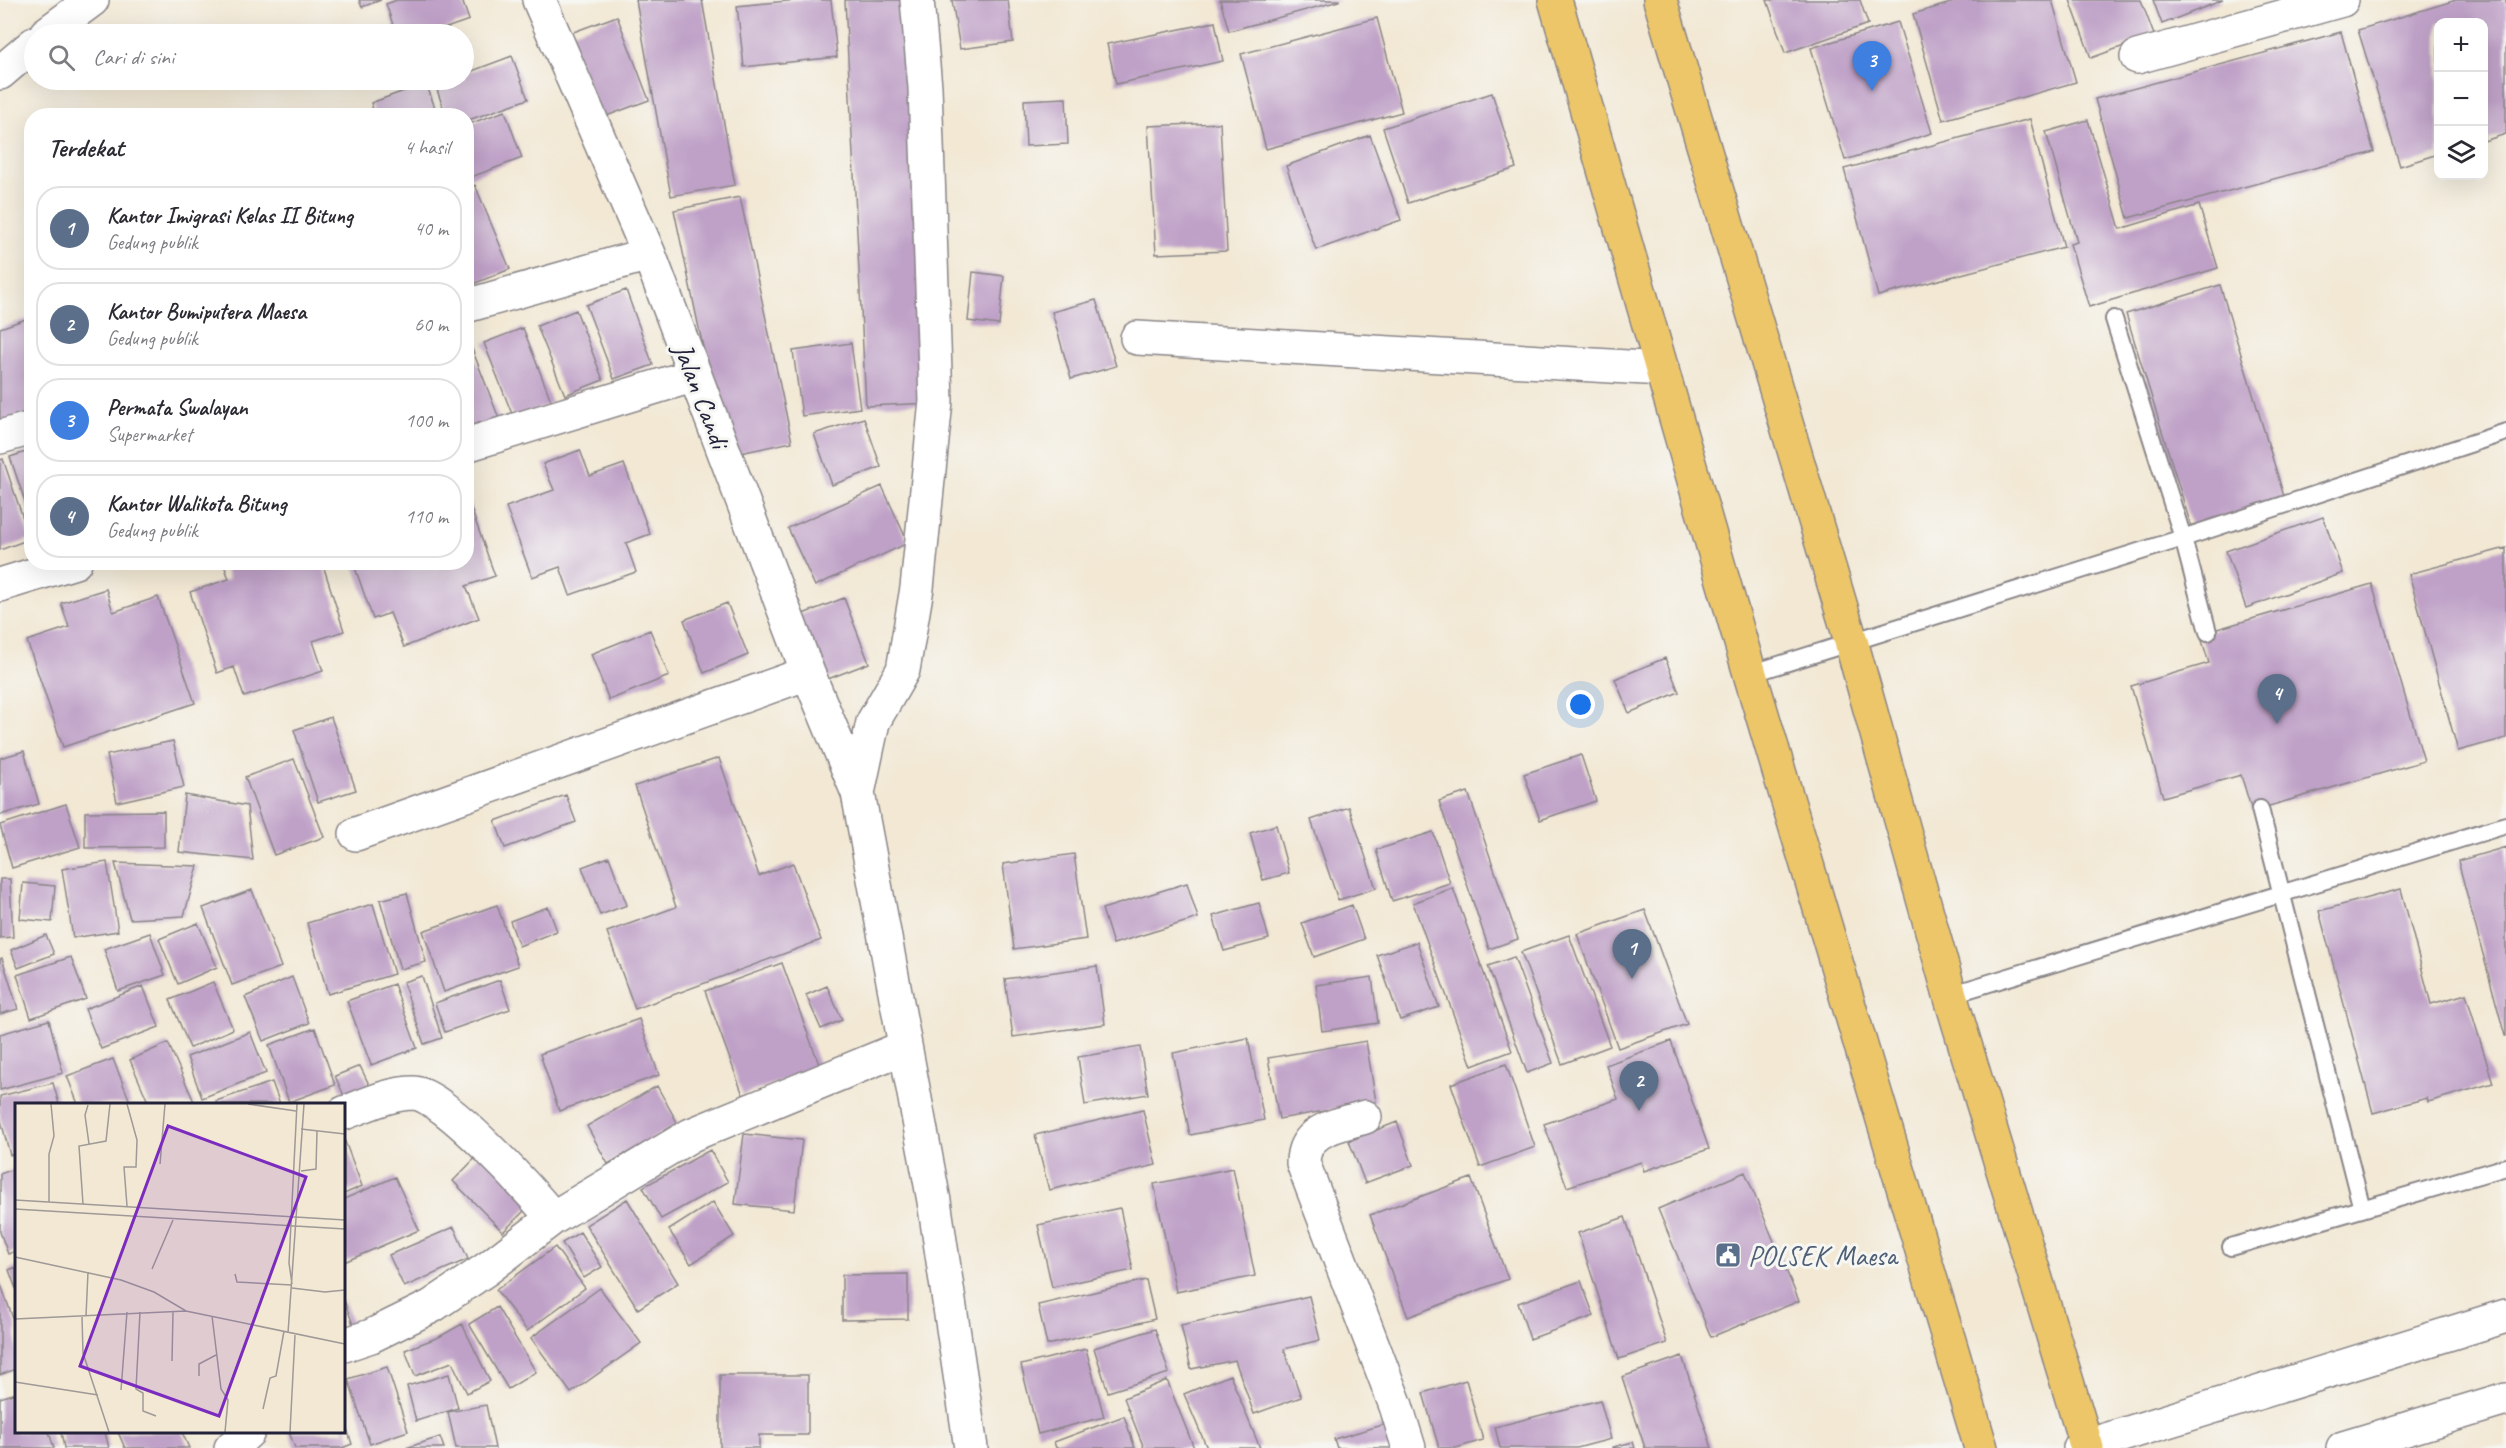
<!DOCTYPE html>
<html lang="id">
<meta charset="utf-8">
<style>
body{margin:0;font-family:Caveat,sans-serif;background:#f2f2f3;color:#2b2b33}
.controls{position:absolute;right:18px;top:18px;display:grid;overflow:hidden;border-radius:12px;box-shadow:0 6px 24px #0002}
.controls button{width:54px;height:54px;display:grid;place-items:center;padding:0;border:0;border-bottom:2px solid #e1e1e2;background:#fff;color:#2b2b33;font:30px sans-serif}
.you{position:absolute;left:1581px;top:705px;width:21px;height:21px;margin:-15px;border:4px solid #fff;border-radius:50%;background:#1a73e8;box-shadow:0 0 0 9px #1a73e833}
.badge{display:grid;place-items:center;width:39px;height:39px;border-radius:50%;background:#0f766e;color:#fff;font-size:20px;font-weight:700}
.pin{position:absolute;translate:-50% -50px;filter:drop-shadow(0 2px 3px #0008)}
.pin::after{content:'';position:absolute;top:32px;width:21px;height:18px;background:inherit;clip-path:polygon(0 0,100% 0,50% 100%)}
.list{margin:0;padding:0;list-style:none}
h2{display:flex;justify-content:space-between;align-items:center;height:78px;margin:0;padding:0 24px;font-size:26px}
h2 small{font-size:20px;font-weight:400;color:#7c7c81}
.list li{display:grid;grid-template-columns:39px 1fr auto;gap:18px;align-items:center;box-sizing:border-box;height:84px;margin:0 12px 12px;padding:0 12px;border:2px solid #e1e1e2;border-radius:24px}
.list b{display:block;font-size:22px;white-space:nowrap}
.list p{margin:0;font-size:20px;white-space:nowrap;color:#7c7c81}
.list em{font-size:20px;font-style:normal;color:#7c7c81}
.icon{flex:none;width:33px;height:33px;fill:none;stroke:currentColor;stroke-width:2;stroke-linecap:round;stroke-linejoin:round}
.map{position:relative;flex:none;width:2506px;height:1448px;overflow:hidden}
.search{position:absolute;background:#fff;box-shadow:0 6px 24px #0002;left:24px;top:24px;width:450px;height:66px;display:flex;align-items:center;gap:15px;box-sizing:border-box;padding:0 21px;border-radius:33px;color:#7c7c81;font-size:22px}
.panel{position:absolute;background:#fff;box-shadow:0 6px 24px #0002;left:24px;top:108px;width:450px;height:462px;border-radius:24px}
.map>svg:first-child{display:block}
.building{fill:#bfa1c7}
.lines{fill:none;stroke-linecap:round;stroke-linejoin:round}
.lane-casing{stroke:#8a8588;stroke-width:20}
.street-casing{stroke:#8a8588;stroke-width:36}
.highway-casing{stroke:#8a8588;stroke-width:36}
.lane{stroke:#fff;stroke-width:16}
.street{stroke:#fff;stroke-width:33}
.highway{stroke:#ecc669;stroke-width:33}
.labels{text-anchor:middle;stroke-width:6;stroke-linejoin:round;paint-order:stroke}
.street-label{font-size:28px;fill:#22223b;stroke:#f6f6f2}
.service-label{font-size:28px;fill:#4e5e75;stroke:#f6f6f2;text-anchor:start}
.inset-road{fill:none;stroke:#9f9997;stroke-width:1.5}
.view{fill:#7b2cbf;fill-opacity:0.15;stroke:#7b2cbf;stroke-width:3}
.inset-edge{fill:none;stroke:#22223b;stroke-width:3}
</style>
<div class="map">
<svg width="2506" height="1448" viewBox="0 0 2506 1448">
<rect width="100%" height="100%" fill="#f6f6f2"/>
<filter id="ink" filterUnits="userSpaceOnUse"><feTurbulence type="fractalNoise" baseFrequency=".0167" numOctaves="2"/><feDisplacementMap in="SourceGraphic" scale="12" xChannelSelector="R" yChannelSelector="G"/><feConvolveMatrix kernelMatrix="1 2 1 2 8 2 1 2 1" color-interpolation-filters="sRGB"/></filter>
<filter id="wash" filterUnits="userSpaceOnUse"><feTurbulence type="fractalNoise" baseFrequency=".008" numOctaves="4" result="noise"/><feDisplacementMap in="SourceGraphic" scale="24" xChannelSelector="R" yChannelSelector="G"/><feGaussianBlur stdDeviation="1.35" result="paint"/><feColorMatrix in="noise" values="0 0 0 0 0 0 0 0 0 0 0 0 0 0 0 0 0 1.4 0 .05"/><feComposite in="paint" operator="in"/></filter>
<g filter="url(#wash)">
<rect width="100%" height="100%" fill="#f2e8d4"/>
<g id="blocks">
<path class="building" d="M359,0H381L362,7Z
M397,0H462L469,20L429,34H396L386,4Z
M636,0H702L735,185L671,196Z
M797,0H831L837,57L744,67L737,6Z
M845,0H913L933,403L866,406Z
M952,0H1008L1013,42L960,49Z
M1220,0H1339V1L1229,31Z
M1767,0H1860L1868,24L1785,53Z
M1961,0H2052L2076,82L1943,120L1913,14Z
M2070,0H2141L2154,35L2091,58Z
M2153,0H2223L2162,24Z
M2456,0H2506V134L2484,141V22H2438V154L2400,166L2358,30Z
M617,16L649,100L601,118L568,34Z
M1377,18L1402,112L1266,149L1241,54Z
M1215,22L1223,61L1116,84L1107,44Z
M1898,22L1932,133L1845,160L1811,48Z
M2341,32L2374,152L2128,218L2095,99Z
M512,56L528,99L466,121V116H446L435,84L448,80H464V74Z
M426,83L438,116H375L371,103Z
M1492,93L1516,168L1408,203L1383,128Z
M1066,98L1068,144L1026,146L1024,100Z
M505,111L522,158L466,179V125Z
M2030,119L2064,247L1878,296L1844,169Z
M2088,120L2120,229L2199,205L2218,268L2089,307L2070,244L2077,242L2046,132Z
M1220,123L1227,251L1156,254L1148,126Z
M1370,135L1401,220L1316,250L1286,166Z
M475,185L510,269L466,287V189Z
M740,197L792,442L726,456L674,210Z
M973,272L1004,276L999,325L968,321Z
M2220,285L2286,503L2193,532L2126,314Z
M626,290L653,365L614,379L586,305Z
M1096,300L1116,366L1071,379L1052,312Z
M576,310L603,380L565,395L537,326Z
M26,319L32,335V420L4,430L0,417V328Z
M523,328L552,403L514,419L484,343Z
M469,341L500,421L466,435V342Z
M851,343L860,408L802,416L793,351Z
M864,418L881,467L832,485L814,434Z
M32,450V519H31L10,457Z
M580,450L590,476L624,464L650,534L626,543L636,572L570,595L560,567L532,577L506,507L554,490L543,464Z
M3,459L30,539L0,550V460Z
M882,486L908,543L815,586L788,528Z
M467,497L495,576L466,586L479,618L404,647L390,613L373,619L353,562H466Z
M2323,517L2343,573L2246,608L2226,551Z
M2506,548V738L2458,751L2409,574Z
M223,562H322L344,631L313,641L323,671L244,697L234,667L217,673L190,592L229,579Z
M2372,584L2424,761L2252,811L2241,775L2163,797L2131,686L2209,663L2200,634Z
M106,589L113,612L158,597L195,703L63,747L27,641L69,627L61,603Z
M844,598L869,663L815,684L790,619Z
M727,603L748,655L704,673L684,620Z
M650,630L669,676L609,700L591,654Z
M1665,658L1679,692L1629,713L1615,679Z
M331,717L356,790L318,802L294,730Z
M173,741L184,787L117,802L107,755Z
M24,751L39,804L0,815V758Z
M1581,755L1596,801L1540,820L1524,774Z
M719,758L759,876L793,863L821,940L635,1009L607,932L676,907L635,786Z
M294,759L324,837L274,855L245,777Z
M1468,792L1518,939L1489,949L1439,801Z
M185,795L247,806L253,860L179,852Z
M566,795L576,822L505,848L495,821Z
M66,804L80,847L12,868L0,825Z
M1349,807L1376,888L1338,900L1311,820Z
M164,811V847L85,848V812Z
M1276,825L1289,873L1263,880L1250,833Z
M1433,832L1450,883L1392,901L1376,850Z
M2506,847V1036H2505L2458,861Z
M1074,854L1086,939L1014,949L1003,864Z
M609,857L627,905L600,915L582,867Z
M107,862L118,931L73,938L62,869Z
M115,863L198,866L184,916L130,919Z
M0,879H10L13,937L0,938Z
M23,883L55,886L52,922L20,919Z
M1187,883L1198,918L1113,944L1102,909Z
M1453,888L1512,1051L1472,1066L1413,903Z
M2401,889L2431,1004L2466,994L2493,1083L2428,1102L2427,1098L2373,1113L2319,911Z
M252,890L281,967L232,985L203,908Z
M407,893L426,962L400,969L380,900Z
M1259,903L1269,939L1224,951L1213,916Z
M373,904L394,974L328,994L307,923Z
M497,905L518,966L444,992L423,931Z
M1352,905L1364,939L1314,957L1302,923Z
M548,907L557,931L519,946L510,921Z
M1645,910L1687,1024L1618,1048L1577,934Z
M198,923L217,967L178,984L159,939Z
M150,933L165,975L118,991L104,949Z
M46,935L54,954L18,968L11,950Z
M1569,935L1610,1046L1562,1064L1521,952Z
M1417,942L1439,1007L1400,1020L1377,955Z
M71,957L86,999L31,1018L17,975Z
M1514,957L1553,1063L1527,1073L1488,966Z
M2,958L18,1009L0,1014V959Z
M782,963L820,1067L743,1095L705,991Z
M1097,966L1105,1024L1013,1037L1005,979Z
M422,976L442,1038L424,1044L403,982Z
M292,977L309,1023L263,1041L245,997Z
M1372,977L1378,1023L1322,1031L1316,985Z
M500,980L510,1009L445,1032L435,1003Z
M213,982L233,1029L190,1048L170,1000Z
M394,984L417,1048L371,1065L347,1001Z
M143,986L159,1027L101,1049L85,1009Z
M827,986L842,1020L821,1029L806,995Z
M639,1019L659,1075L559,1111L540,1054Z
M49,1020L63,1073L0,1090V1034Z
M315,1028L335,1085L289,1102L269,1045Z
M250,1032L266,1073L202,1098L187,1057Z
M1248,1038L1264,1120L1190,1135L1173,1053Z
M1366,1041L1376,1102L1279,1119L1268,1058Z
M1671,1041L1709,1149L1644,1171L1641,1162L1567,1187L1544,1124L1618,1099L1606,1065Z
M168,1043L195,1104H149L130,1060Z
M1140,1047L1148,1094L1085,1105L1078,1057Z
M113,1059L131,1104H78L67,1076Z
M1506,1064L1535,1147L1480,1167L1451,1084Z
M360,1066L373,1093L348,1104L335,1076Z
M272,1082L280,1104H217L216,1101Z
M53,1083L59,1104H16V1154L10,1155L0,1117V1096Z
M657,1086L678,1124L608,1164L587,1126Z
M1143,1110L1156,1165L1049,1190L1035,1135Z
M1397,1122L1413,1165L1365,1183L1349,1141Z
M744,1134L802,1140L794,1210L735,1204Z
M344,1139L362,1186L344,1194Z
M485,1148L536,1199L503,1232L453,1181Z
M710,1150L728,1182L661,1219L643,1187Z
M16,1168V1251L8,1254L0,1232V1174Z
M1233,1168L1255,1276L1176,1292L1154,1184Z
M1745,1172L1799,1301L1711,1337L1658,1209Z
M395,1177L419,1230L344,1262V1199Z
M1471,1178L1508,1279L1408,1317L1370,1215Z
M627,1199L678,1283L638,1309L586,1225Z
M713,1202L734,1236L691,1264L669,1230Z
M1120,1208L1133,1270L1052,1287L1038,1225Z
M1625,1217L1667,1343L1619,1359L1578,1233Z
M454,1227L468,1259L404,1287L389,1255Z
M580,1232L602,1267L584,1278L562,1243Z
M555,1247L585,1288L527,1331L496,1290Z
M16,1267V1289L9,1270Z
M908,1274V1319L842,1320V1275Z
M1146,1280L1155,1319L1047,1345L1038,1305Z
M1581,1281L1594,1316L1530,1339L1518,1303Z
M0,1282L16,1327V1369L0,1375Z
M600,1288L641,1343L571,1393L531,1338Z
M1309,1296L1320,1340L1284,1349L1301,1397L1254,1414L1235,1360L1191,1369L1181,1325Z
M344,1300L357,1335L344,1340Z
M497,1307L536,1372L508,1389L469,1324Z
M462,1324L490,1381L467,1393L452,1362L415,1376L405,1350L439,1337Z
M1155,1329L1169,1373L1108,1392L1094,1348Z
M1086,1349L1104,1417L1038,1434L1021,1365Z
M1682,1356L1712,1448H1645L1622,1377Z
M387,1367L408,1431L370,1444L348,1379Z
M449,1374L458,1408L416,1421L407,1386Z
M720,1375H808V1435H759V1448H720Z
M1230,1375L1260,1448H1207L1184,1394Z
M1167,1380L1194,1448H1144L1124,1398Z
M1466,1380L1483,1440L1456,1448H1439L1423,1393Z
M16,1393V1432H49L54,1448H0V1398Z
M1600,1400L1611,1439L1577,1448H1500L1495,1427Z
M486,1405L495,1448H456L448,1412Z
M1124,1416L1135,1448H1056L1054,1442Z
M344,1419L352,1444L342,1448H295L289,1432H344Z
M1393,1422L1401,1448H1337L1334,1439Z
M61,1432H105L109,1448H64Z
M118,1432H182L189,1448H125Z
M440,1437L444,1448H406Z
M1633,1442L1635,1448H1613V1447Z"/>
</g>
</g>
<g filter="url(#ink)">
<use href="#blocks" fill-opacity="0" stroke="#8a8588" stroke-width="1.5"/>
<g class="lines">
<defs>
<path id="lane" d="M2114,319L2183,538L2208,632
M1750,674L2183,538L2506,432
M2260,809L2362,1209
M1950,995L2506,825
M2231,1247L2506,1167"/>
<path id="street" d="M539,0L649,254L808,673L858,793
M917,0L925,87L936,401L917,588L903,670L873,722L858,793L934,1201L971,1448
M46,34L92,0
M2137,57L2342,0
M0,73L34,44
M466,306L649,254
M1137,338L1662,369
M0,437L32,428
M466,445L695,375
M0,585L75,562
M356,834L808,673
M344,1113C366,1105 390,1093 414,1093C443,1094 532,1193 553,1218
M1365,1117C1338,1125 1303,1129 1303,1163L1396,1406L1409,1448
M344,1345L371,1336L432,1306L488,1268L553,1218L691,1135L905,1047
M231,1448L248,1432
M2080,1448L2506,1316
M2343,1448L2506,1399"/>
<path id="highway" d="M1555,0L1750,674L1981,1448
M1660,0L1851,641L1950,995L2087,1448"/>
</defs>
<use href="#lane" class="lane-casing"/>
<use href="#street" class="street-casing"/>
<use href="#highway" class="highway-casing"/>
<use href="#lane" class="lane"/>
<use href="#street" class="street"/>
<use href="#highway" class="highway"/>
</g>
</g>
<defs>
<symbol id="civic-square" viewBox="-11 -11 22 22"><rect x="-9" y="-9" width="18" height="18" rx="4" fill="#5c6f8a" stroke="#f6f6f2"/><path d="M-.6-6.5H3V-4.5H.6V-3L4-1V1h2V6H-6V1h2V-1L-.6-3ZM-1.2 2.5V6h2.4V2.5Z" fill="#fff"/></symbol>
</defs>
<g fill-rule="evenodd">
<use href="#civic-square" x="1713" y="1240" width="30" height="30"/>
</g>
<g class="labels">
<g class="street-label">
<text transform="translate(702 395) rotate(69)" y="10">Jalan Candi</text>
</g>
<g class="service-label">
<text x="1748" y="1265">POLSEK Maesa</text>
</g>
</g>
<g transform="translate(15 1103)">
<rect width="330" height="330" fill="#f2e8d4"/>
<path class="inset-road" d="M233,1L281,8M73,2L70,12L74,41M286,26L330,31M145,61L150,1M286,68L301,66L302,28M0,97L330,117M34,99V51L39,33L36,1M68,101L64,43L91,38L95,1M112,103L109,64H121L122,37L112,1M0,106L330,126M0,154L106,177L139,189L171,208L330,241M137,166L158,117M220,171L222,179L277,182M277,181L274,160L282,1M277,185L310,189L330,187M125,209L121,286L128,290V308L141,313M71,213L73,169M197,213L206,286L213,297L210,329M67,214L68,250L94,329M0,216L171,208M273,230L289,1M157,258L158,209M184,273V261L201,252M0,279L83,292M106,287L112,209M248,306L255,275L261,273L269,228M275,329L280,232"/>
<path class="view" d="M153,23L291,74L204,313L65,263Z"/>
<rect width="330" height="330" class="inset-edge"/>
</g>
</svg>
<div class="controls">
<button>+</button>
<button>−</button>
<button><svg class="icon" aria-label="layers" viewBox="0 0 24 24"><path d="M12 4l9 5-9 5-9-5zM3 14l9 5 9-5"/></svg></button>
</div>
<div class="you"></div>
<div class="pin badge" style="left:1632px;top:979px;background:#5c6f8a">1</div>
<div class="pin badge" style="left:1639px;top:1111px;background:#5c6f8a">2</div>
<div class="pin badge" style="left:1872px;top:91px;background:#3f7fe0">3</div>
<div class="pin badge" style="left:2277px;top:724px;background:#5c6f8a">4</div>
<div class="search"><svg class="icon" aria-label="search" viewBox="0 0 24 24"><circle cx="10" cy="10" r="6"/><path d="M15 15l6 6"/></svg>Cari di sini</div>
<section class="panel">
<h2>Terdekat<small>4 hasil</small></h2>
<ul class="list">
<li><span class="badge" style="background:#5c6f8a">1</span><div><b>Kantor Imigrasi Kelas II Bitung</b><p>Gedung publik</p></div><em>40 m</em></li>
<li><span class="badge" style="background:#5c6f8a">2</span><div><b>Kantor Bumiputera Maesa</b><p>Gedung publik</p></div><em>60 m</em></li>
<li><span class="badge" style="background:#3f7fe0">3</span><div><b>Permata Swalayan</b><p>Supermarket</p></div><em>100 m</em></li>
<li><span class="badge" style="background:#5c6f8a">4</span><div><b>Kantor Walikota Bitung</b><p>Gedung publik</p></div><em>110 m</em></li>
</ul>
</section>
</div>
